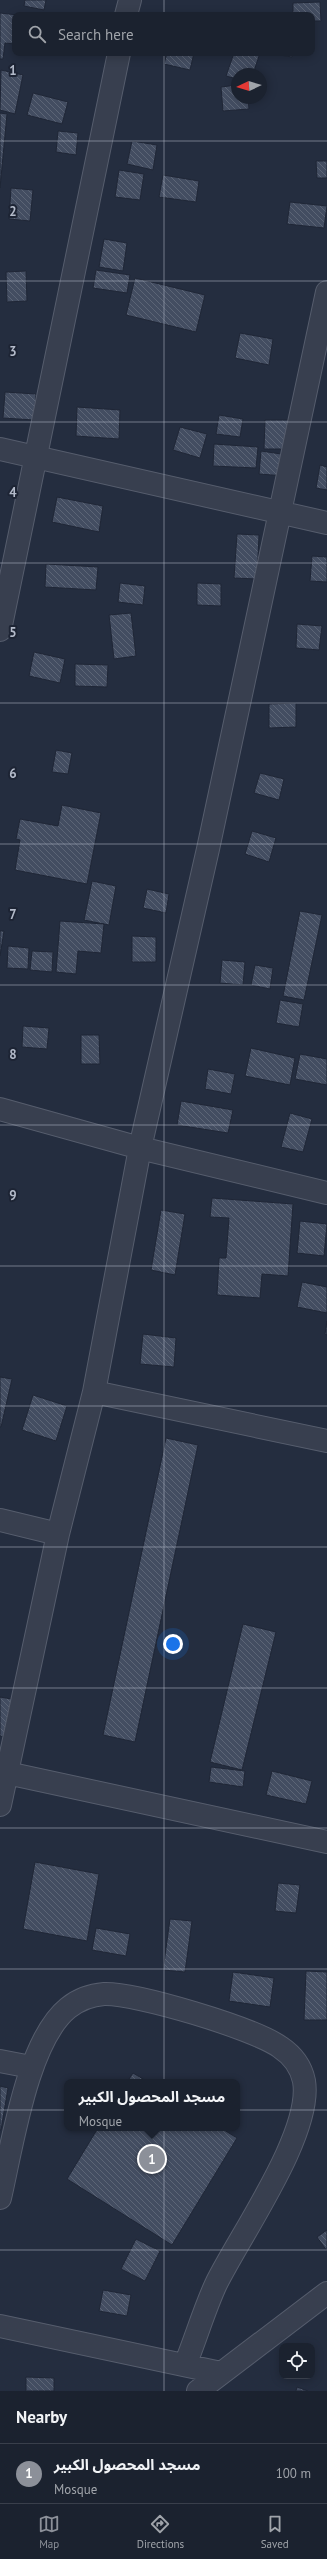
<!DOCTYPE html>
<meta charset="utf-8">
<style>
body{margin:0;font-family:"PT Sans","Noto Sans Arabic",sans-serif;background:#282f3b;color:#f1f3f6}
.controls{position:absolute;right:12px;bottom:12px;display:grid;overflow:hidden;border-radius:8px;box-shadow:0 2px 10px #0003}
.controls button{width:36px;height:36px;display:grid;place-items:center;padding:0;border:0;border-bottom:1px solid #393f4b;background:#1b222f;color:#f1f3f6;font:20px sans-serif}
.compass{position:absolute;left:231px;top:68px;width:36px;height:36px;border-radius:50%;background:#1b222f;box-shadow:0 2px 10px #0003;rotate:266deg}
.you{position:absolute;left:173px;top:1644px;width:14px;height:14px;margin:-10px;border:3px solid #fff;border-radius:50%;background:#1a73e8;box-shadow:0 0 0 6px #1a73e833}
.badge{display:grid;place-items:center;width:26px;height:26px;border-radius:50%;background:#8c9099;color:#fff;font-size:13px;font-weight:700}
.pin{position:absolute;translate:-50% -50%;border:2px solid #fff;box-shadow:0 1px 4px #0006}
.popup{position:absolute;left:64px;top:2079px;width:176px;height:52px;box-sizing:border-box;display:grid;place-content:center;border-radius:8px;background:#1b222f;filter:drop-shadow(0 1px 3px #0005);font-size:13px;white-space:nowrap;color:#a0a4aa}
.popup b{font-size:15px;color:#f1f3f6}
.popup::after{content:'';position:absolute;left:50%;top:100%;margin-left:-8px;border:8px solid transparent;border-top-color:#1b222f}
.list{margin:0;padding:0;list-style:none}
h2{display:flex;justify-content:space-between;align-items:center;height:52px;margin:0;padding:0 16px;font-size:17px}
h2 small{font-size:13px;font-weight:400;color:#a0a4aa}
.list li{display:grid;grid-template-columns:26px 1fr auto;gap:12px;align-items:center;box-sizing:border-box;height:60px;padding:0 16px;border-top:1px solid #393f4b}
.list b{display:block;font-size:15px;white-space:nowrap}
.list p{margin:0;font-size:13px;white-space:nowrap;color:#a0a4aa}
.list em{font-size:13px;font-style:normal;color:#a0a4aa}
.icon{flex:none;width:22px;height:22px;fill:none;stroke:currentColor;stroke-width:2;stroke-linecap:round;stroke-linejoin:round}
.map{position:relative;flex:none;width:327px;height:2391px;overflow:hidden}
.search{position:absolute;background:#1b222f;box-shadow:0 2px 10px #0003;left:12px;right:12px;top:12px;height:44px;display:flex;align-items:center;gap:10px;box-sizing:border-box;padding:0 14px;border-radius:8px;color:#a0a4aa;font-size:15px}
.sheet{height:112px;background:#1b222f}
nav{display:flex;justify-content:space-around;align-items:center;box-sizing:border-box;height:56px;border-top:1px solid #393f4b;background:#1b222f;font-size:11px;color:#a0a4aa}
nav a{display:grid;justify-items:center;gap:2px}
nav .on{color:#8c9099}
.map>svg:first-child{display:block}
.building{fill:url(#building-back-hatch);stroke:#1f2636}
.lines{fill:none;stroke-linecap:round;stroke-linejoin:round}
.minor-casing{stroke:#565d6d;stroke-width:24}
.minor{stroke:#383f4f;stroke-width:22}
.grid{fill:none;stroke:#b4bbca;stroke-width:1;stroke-opacity:0.55}
.grid-label{font-size:13px;text-anchor:middle;font-weight:bold;fill:#b4bbca;stroke:#1d2434;stroke-width:4;stroke-linejoin:round;paint-order:stroke}
</style>
<div class="map">
<svg width="327" height="2391" viewBox="0 0 327 2391">
<defs>
<pattern id="building-back-hatch" width="6" height="6" patternUnits="userSpaceOnUse"><rect width="6" height="6" fill="#434d61"/><path d="M-1 5l2 2M0 0l6 6M5-1l2 2" fill="none" stroke="#5c6576"/></pattern>
</defs>
<rect width="100%" height="100%" fill="#242d3f"/>
<path class="building" d="M25,0H46L44,10L24,6Z
M320,2L321,21H312V15H293V3Z
M0,13L18,15H15V44L5,43L3,59H0Z
M167,53H194L190,70L164,64Z
M234,53H260L253,74H237V79L226,76Z
M268,53H293L292,57Z
M1,70L23,75L15,114L0,110Z
M237,85V98H248L249,109L223,111L221,87Z
M33,93L68,102L62,124L27,115Z
M0,113L7,114L0,188Z
M58,131L78,133L76,155L56,152Z
M132,141L157,145L153,170L127,164Z
M316,161H327V178H317Z
M119,170L144,174L140,200L115,197Z
M163,175L199,181L196,202L159,197Z
M11,188L33,190L30,221L9,219Z
M290,202L327,206L324,228L287,224Z
M104,239L127,243L123,271L99,267Z
M96,270L130,275L127,293L93,288Z
M26,271L27,301L7,302L6,272Z
M135,278L205,295L196,332L126,315Z
M240,333L273,339L269,365L235,358Z
M5,392L36,394L34,420L3,418Z
M77,407L120,410L119,439L76,436Z
M219,415L243,419L240,437L216,434Z
M265,420H290V449H264Z
M180,427L207,434L200,458L173,450Z
M214,444L258,447L256,468L213,466Z
M261,451L288,455L285,476L259,474Z
M320,465L327,467V490L316,488Z
M57,497L103,506L99,532L52,522Z
M237,534L259,535L257,579L234,578Z
M312,556L327,557V582L310,581Z
M46,564L98,567L96,590L45,587Z
M120,583L145,586L143,605L118,602Z
M197,583L221,584V606L197,605Z
M131,613L136,656L114,659L109,615Z
M297,624L322,626L319,650L296,648Z
M34,652L65,659L60,683L29,676Z
M75,664L108,665L107,687L75,686Z
M296,703V727L269,728V704Z
M56,750L72,753L68,774L52,772Z
M260,773L284,779L279,800L254,793Z
M62,805L101,813L87,884L15,870L20,840L16,839L20,819L58,826Z
M252,831L276,838L269,862L245,854Z
M92,881L116,886L109,925L84,920Z
M147,889L169,894L166,913L143,908Z
M300,911L322,915L304,1000L283,996Z
M60,921L104,924L101,953L78,951L76,974L56,972Z
M0,931H4L0,956Z
M132,936L156,937V962H132Z
M8,946L29,948L28,969L7,968Z
M32,951L53,952L52,972L30,970Z
M222,960L245,962L243,985L220,983Z
M255,965L273,968L270,989L251,985Z
M280,1000L303,1004L299,1027L276,1023Z
M23,1026L49,1028L47,1049L22,1047Z
M81,1035H99L100,1064H81Z
M251,1048L295,1058L290,1085L245,1076Z
M300,1054L327,1059V1085L295,1079Z
M208,1069L235,1074L231,1094L205,1089Z
M181,1101L233,1110L228,1133L177,1125Z
M290,1113L312,1119L303,1152L281,1147Z
M212,1198L293,1204L288,1276L262,1274L260,1298L217,1295L219,1258H226L229,1218L210,1217Z
M161,1210L185,1214L175,1275L151,1270Z
M300,1221L327,1224L324,1256L297,1253Z
M302,1282L327,1287V1313L297,1307Z
M327,1321V1335L325,1334Z
M143,1334L176,1338L174,1367L140,1364Z
M0,1377L12,1379L1,1427H0Z
M33,1395L67,1406L56,1441L22,1430Z
M166,1438L198,1445L135,1742L103,1735Z
M243,1624L276,1632L242,1770L210,1762Z
M0,1697L17,1700L7,1737L0,1736Z
M211,1767L245,1771L243,1787L209,1782Z
M272,1771L312,1781L306,1804L266,1795Z
M35,1862L99,1874L87,1941L23,1929Z
M278,1883L300,1885L296,1913L275,1911Z
M170,1919L192,1921L185,1972L163,1970Z
M96,1928L130,1934L126,1956L92,1950Z
M306,1971L327,1972V2020H304Z
M233,1972L274,1978L270,2007L229,2001Z
M133,2073L148,2082H127Z
M0,2086L8,2088L1,2130H0Z
M98,2128H221L237,2138L172,2245L67,2179Z
M327,2230V2251L317,2237Z
M136,2239L160,2251L145,2281L121,2269Z
M103,2290L131,2295L127,2316L99,2311Z
M26,2377L54,2378V2391H26Z
M297,2387L308,2391H296Z"/>
<g class="lines">
<defs>
<path id="minor" d="M126,15L130,0
M0,449L327,523
M0,630L119,53
M0,1109L140,1148L327,1193
M94,1392L327,1441
M0,1520L58,1534
M7,1773L327,1842
M0,1805L58,1534L94,1392L140,1148L208,849L327,292
M0,2061L31,2067
M0,2198C12,2147 27,2041 68,2008C78,2000 90,1995 104,1994C136,1993 253,2028 280,2047C292,2055 301,2066 304,2081C313,2133 240,2235 216,2284C204,2310 196,2338 185,2365
M0,2326L221,2373
M198,2391L327,2293"/>
</defs>
<use href="#minor" class="minor-casing"/>
<use href="#minor" class="minor"/>
</g>
<path class="grid" d="M164,0V15M164,53V2391M0,141H327M0,281H327M0,422H327M0,563H327M0,703H327M0,844H327M0,985H327M0,1125H327M0,1266H327M0,1406H327M0,1547H327M0,1688H327M0,1828H327M0,1969H327M0,2110H327M0,2250H327"/>
<g class="grid-label">
<text x="13" y="75">1</text>
<text x="13" y="216">2</text>
<text x="13" y="356">3</text>
<text x="13" y="497">4</text>
<text x="13" y="637">5</text>
<text x="13" y="778">6</text>
<text x="13" y="919">7</text>
<text x="13" y="1059">8</text>
<text x="13" y="1200">9</text>
</g>
</svg>
<div class="controls">
<button><svg class="icon" aria-label="locate" viewBox="0 0 24 24"><circle cx="12" cy="12" r="6"/><path d="M12 2v4M12 18v4M2 12h4M18 12h4"/></svg></button>
</div>
<svg class="compass" viewBox="-18 -18 36 36"><path d="M0-13l5 13h-10z" fill="#e53935"/><path d="M0 13l5-13h-10z" fill="#a0a4aa"/></svg>
<div class="you"></div>
<div class="pin badge" style="left:152px;top:2159px">1</div>
<div class="popup"><b>مسجد المحصول الكبير</b>Mosque</div>
<div class="search"><svg class="icon" aria-label="search" viewBox="0 0 24 24"><circle cx="10" cy="10" r="6"/><path d="M15 15l6 6"/></svg>Search here</div>
</div>
<section class="sheet">
<h2>Nearby<small></small></h2>
<ul class="list">
<li><span class="badge">1</span><div><b>مسجد المحصول الكبير</b><p>Mosque</p></div><em>100 m</em></li>
</ul>
</section>
<nav>
<a class="on"><svg class="icon" aria-label="map" viewBox="0 0 24 24"><path d="M3 6l6-2 6 2 6-2v14l-6 2-6-2-6 2zM9 4v14M15 6v14"/></svg>Map</a>
<a><svg class="icon" aria-label="directions" viewBox="0 0 24 24"><path d="M12 3l9 9-9 9-9-9zM9 14v-3h6M13 9l2 2-2 2"/></svg>Directions</a>
<a><svg class="icon" aria-label="saved" viewBox="0 0 24 24"><path d="M7 4h10v16l-5-4-5 4z"/></svg>Saved</a>
</nav>
